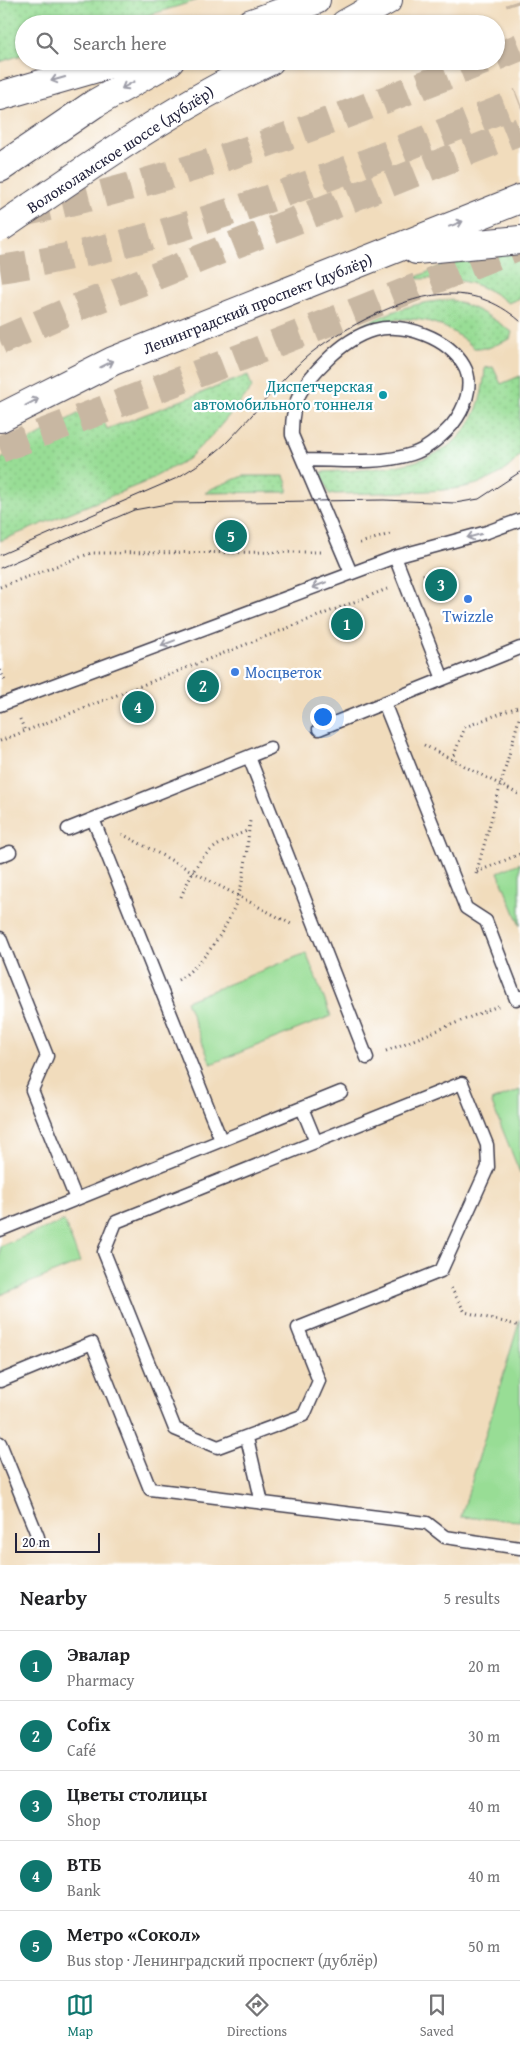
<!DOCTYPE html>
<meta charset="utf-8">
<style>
body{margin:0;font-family:"Gentium Book Plus",serif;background:#f2f2f2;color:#202124}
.scale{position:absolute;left:15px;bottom:12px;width:85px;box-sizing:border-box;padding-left:5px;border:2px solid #22223b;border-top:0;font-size:14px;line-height:18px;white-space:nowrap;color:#22223b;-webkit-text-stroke:4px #fff;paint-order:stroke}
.you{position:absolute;left:322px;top:716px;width:18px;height:18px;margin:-12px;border:4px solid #fff;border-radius:50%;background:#1a73e8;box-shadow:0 0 0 8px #1a73e833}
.badge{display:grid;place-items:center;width:32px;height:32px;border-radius:50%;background:#0f766e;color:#fff;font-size:16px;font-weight:700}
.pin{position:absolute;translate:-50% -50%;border:2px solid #fff;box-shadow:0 1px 5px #0006}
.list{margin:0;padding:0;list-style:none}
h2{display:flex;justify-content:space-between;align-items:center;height:65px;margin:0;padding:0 20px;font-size:21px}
h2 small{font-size:16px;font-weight:400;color:#757577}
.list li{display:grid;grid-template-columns:32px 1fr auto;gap:15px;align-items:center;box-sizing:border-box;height:70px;padding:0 20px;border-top:1px solid #e0e0e0}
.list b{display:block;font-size:19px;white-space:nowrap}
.list p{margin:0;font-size:16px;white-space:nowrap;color:#757577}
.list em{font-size:16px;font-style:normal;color:#757577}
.icon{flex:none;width:28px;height:28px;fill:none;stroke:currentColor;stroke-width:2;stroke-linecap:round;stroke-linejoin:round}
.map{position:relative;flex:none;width:520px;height:1565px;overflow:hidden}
.search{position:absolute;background:#fff;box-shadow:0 1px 4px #0004;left:15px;right:15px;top:15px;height:55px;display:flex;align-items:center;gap:12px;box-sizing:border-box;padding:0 18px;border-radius:28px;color:#757577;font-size:19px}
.sheet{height:415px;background:#fff}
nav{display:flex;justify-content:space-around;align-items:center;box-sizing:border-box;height:70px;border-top:1px solid #e0e0e0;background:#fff;font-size:14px;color:#757577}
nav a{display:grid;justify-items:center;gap:2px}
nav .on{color:#0f766e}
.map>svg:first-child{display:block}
.grass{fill:url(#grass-dots);stroke:#5d8068}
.green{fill:#98dd95;stroke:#5d8068}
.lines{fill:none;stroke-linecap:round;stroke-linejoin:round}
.secondary-tunnel{stroke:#c8b7a2;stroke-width:28;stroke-dasharray:28 14;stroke-linecap:butt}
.primary-tunnel{stroke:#c8b7a2;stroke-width:28;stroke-dasharray:28 14;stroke-linecap:butt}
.service-casing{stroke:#413e4e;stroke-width:15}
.secondary-casing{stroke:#413e4e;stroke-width:30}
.path{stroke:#413e4e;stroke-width:3;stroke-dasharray:1 4;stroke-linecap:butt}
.service{stroke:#fff;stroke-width:12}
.secondary{stroke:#fff;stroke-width:28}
.tram{stroke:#22223b;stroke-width:1}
.secondary-bridge-casing{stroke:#413e4e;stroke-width:30;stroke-linecap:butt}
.secondary-bridge{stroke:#fff;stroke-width:28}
.oneway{stroke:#9c9ca7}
.culture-dot{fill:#0f9aa8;stroke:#fff;stroke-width:2}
.shop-dot{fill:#3f7fe0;stroke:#fff;stroke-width:2}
.labels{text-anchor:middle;stroke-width:4.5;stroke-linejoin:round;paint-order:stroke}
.street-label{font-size:16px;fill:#22223b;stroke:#fff}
.culture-label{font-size:16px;fill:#0d838f;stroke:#fff;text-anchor:end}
.shop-label{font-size:16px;fill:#366cbe;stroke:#fff}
</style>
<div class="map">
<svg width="520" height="1565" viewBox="0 0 520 1565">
<defs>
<pattern id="grass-dots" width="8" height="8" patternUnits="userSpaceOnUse" patternTransform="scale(1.25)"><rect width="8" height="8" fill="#98dd95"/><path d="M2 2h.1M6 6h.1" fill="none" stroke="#83bd81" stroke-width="1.8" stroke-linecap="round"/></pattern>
</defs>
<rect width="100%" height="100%" fill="#fff"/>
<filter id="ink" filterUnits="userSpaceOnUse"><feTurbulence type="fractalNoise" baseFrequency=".02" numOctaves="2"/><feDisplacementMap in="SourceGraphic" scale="10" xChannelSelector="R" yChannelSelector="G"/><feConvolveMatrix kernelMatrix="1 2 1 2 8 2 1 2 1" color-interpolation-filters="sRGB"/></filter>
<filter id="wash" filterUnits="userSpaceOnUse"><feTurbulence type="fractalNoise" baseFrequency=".0096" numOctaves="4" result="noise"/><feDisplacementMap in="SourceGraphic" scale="20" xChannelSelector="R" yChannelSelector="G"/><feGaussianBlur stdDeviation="1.12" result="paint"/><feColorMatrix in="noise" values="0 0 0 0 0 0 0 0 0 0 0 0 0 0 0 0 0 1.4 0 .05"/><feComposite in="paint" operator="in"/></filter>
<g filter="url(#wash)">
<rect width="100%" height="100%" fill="#f1dcbc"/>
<path class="grass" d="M198,0L120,24H24V54L0,62V1L2,0Z
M505,254L520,255V298L508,303C476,278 451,278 412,279L465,256Z
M452,300C475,307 493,318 512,332L510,339L488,348H474C436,313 404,314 357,328C388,312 417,301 452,300Z
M493,367L501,384L520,376V455C492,492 445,490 403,492C378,493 353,494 329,494L321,472C400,468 479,468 485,368Z
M248,375L252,388L215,432L188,459L143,483L0,541V460L23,444L96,404L107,429Z
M243,476H284L287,484V492L205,493L213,488Z"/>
<path class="green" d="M520,863V926L498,872Z
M306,953L331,1016L211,1064L186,1001Z
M520,1090V1173L491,1101Z
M64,1221L80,1262L0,1295V1246Z
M520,1319V1521L461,1517Z"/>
</g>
<g filter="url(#ink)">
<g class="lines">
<path class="secondary-tunnel" d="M519,0L520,3"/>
<path class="primary-tunnel" d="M496,57L520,47
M21,213C181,180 332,121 484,61
M0,269C180,242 352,168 520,102
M0,341L71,310L520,131
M0,449L244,356L520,246"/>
<defs>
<path id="service" d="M303,460C338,460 379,465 412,454C428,449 441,437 452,425C464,410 475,385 464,366C448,338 405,322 374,330C356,335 340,347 327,360C302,384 291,401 292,435L351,573
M395,557L443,679
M384,703L466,908L486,921L516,999L520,997
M0,705L395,557L487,532L520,520
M319,729L520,648
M249,757L367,1058
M93,819L221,1140
M68,829L270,748
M0,856L10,852
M0,938L47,1056L32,1090L76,1199
M462,1083L487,1145L488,1167L441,1271L298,1328L319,1381L304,1415L218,1447L175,1429L104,1252L116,1222Z
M302,1108L316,1142
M0,1230L341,1092
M0,1381L92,1343L150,1489L427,1523L445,1537L520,1548
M247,1438L262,1503
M0,1443L38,1537"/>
<g id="secondary">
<path d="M249,24L316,0"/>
<path d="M345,24L388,0"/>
<path d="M0,96L121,61"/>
<path d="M0,168L94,104L170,61"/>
<path d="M32,206C109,153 185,101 270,61"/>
<path d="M416,250L520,240"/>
<path id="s1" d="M0,418L113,361L520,199"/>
</g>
</defs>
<use href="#service" class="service-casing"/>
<use href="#secondary" class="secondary-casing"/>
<path class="path" d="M360,543L390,534
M423,575L438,569
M0,587L91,553L320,552
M0,670L5,681
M20,719L25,731
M0,741L387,589
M424,745L520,795
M452,760L465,727L520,706
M122,834L291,924
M477,872L520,854
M476,874L520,715
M181,897C198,856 208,847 249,830
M178,980C204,964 229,926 238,897C246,873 247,845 250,821
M386,1051L498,1006
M451,1288L465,1312L520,1326"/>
<use href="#service" class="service"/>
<use href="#secondary" class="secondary"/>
<path class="tram" d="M0,555L177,478C194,467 212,457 226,443C253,416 276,385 304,359C322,343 343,331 364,320C417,293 471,278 520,321
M0,568L134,510L172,503L384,500L455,503L479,499L520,472"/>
<defs>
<path id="secondary-bridge" d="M0,228L32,206"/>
</defs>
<use href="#secondary-bridge" class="secondary-bridge-casing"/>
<use href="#secondary-bridge" class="secondary-bridge"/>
</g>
<defs><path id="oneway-shaft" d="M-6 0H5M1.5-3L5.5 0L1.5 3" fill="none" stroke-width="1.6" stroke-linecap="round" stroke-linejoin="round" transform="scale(1.25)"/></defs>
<g class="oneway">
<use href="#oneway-shaft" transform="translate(58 79) rotate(164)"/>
<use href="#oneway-shaft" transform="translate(128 85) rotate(150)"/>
<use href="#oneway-shaft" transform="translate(456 224) rotate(-21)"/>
<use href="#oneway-shaft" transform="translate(107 364) rotate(-26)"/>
<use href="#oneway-shaft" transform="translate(32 402) rotate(-28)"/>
<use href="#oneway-shaft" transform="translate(474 536) rotate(165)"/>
<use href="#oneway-shaft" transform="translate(319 585) rotate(159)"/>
<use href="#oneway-shaft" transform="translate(168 643) rotate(159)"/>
</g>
</g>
<circle class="culture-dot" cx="383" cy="395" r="5"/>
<g class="shop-dot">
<circle cx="468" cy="599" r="5"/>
<circle cx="235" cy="672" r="5"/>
</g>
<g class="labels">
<g class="street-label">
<text transform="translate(120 149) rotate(-33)" y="6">Волоколамское шоссе (дублёр)</text>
<text dy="6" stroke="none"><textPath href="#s1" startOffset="282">Ленинградский проспект (дублёр)</textPath></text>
</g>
<g class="culture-label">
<text x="373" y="392">Диспетчерская<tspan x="373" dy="18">автомобильного тоннеля</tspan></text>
</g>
<g class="shop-label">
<text x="468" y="622">Twizzle</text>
<text x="245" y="678" text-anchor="start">Мосцветок</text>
</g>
</g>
</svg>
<div class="scale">20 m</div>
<div class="you"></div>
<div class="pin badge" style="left:347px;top:624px">1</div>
<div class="pin badge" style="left:203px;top:686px">2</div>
<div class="pin badge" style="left:441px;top:585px">3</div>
<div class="pin badge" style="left:138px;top:707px">4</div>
<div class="pin badge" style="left:231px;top:536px">5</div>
<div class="search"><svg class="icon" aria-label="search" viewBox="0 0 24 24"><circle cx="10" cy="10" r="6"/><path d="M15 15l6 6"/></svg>Search here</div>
</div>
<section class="sheet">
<h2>Nearby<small>5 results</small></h2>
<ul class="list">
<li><span class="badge">1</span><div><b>Эвалар</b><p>Pharmacy</p></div><em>20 m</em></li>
<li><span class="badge">2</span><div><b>Cofix</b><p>Café</p></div><em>30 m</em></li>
<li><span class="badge">3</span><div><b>Цветы столицы</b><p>Shop</p></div><em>40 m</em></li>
<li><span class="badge">4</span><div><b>ВТБ</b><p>Bank</p></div><em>40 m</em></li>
<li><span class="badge">5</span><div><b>Метро «Сокол»</b><p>Bus stop · Ленинградский проспект (дублёр)</p></div><em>50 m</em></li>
</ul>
</section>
<nav>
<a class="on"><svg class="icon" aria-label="map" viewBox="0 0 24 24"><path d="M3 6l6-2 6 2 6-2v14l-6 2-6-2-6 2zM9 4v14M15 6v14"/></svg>Map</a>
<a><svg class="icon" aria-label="directions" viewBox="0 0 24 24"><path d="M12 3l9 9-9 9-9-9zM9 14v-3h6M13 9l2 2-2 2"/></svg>Directions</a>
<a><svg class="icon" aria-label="saved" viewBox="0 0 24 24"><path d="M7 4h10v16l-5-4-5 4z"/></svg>Saved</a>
</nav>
